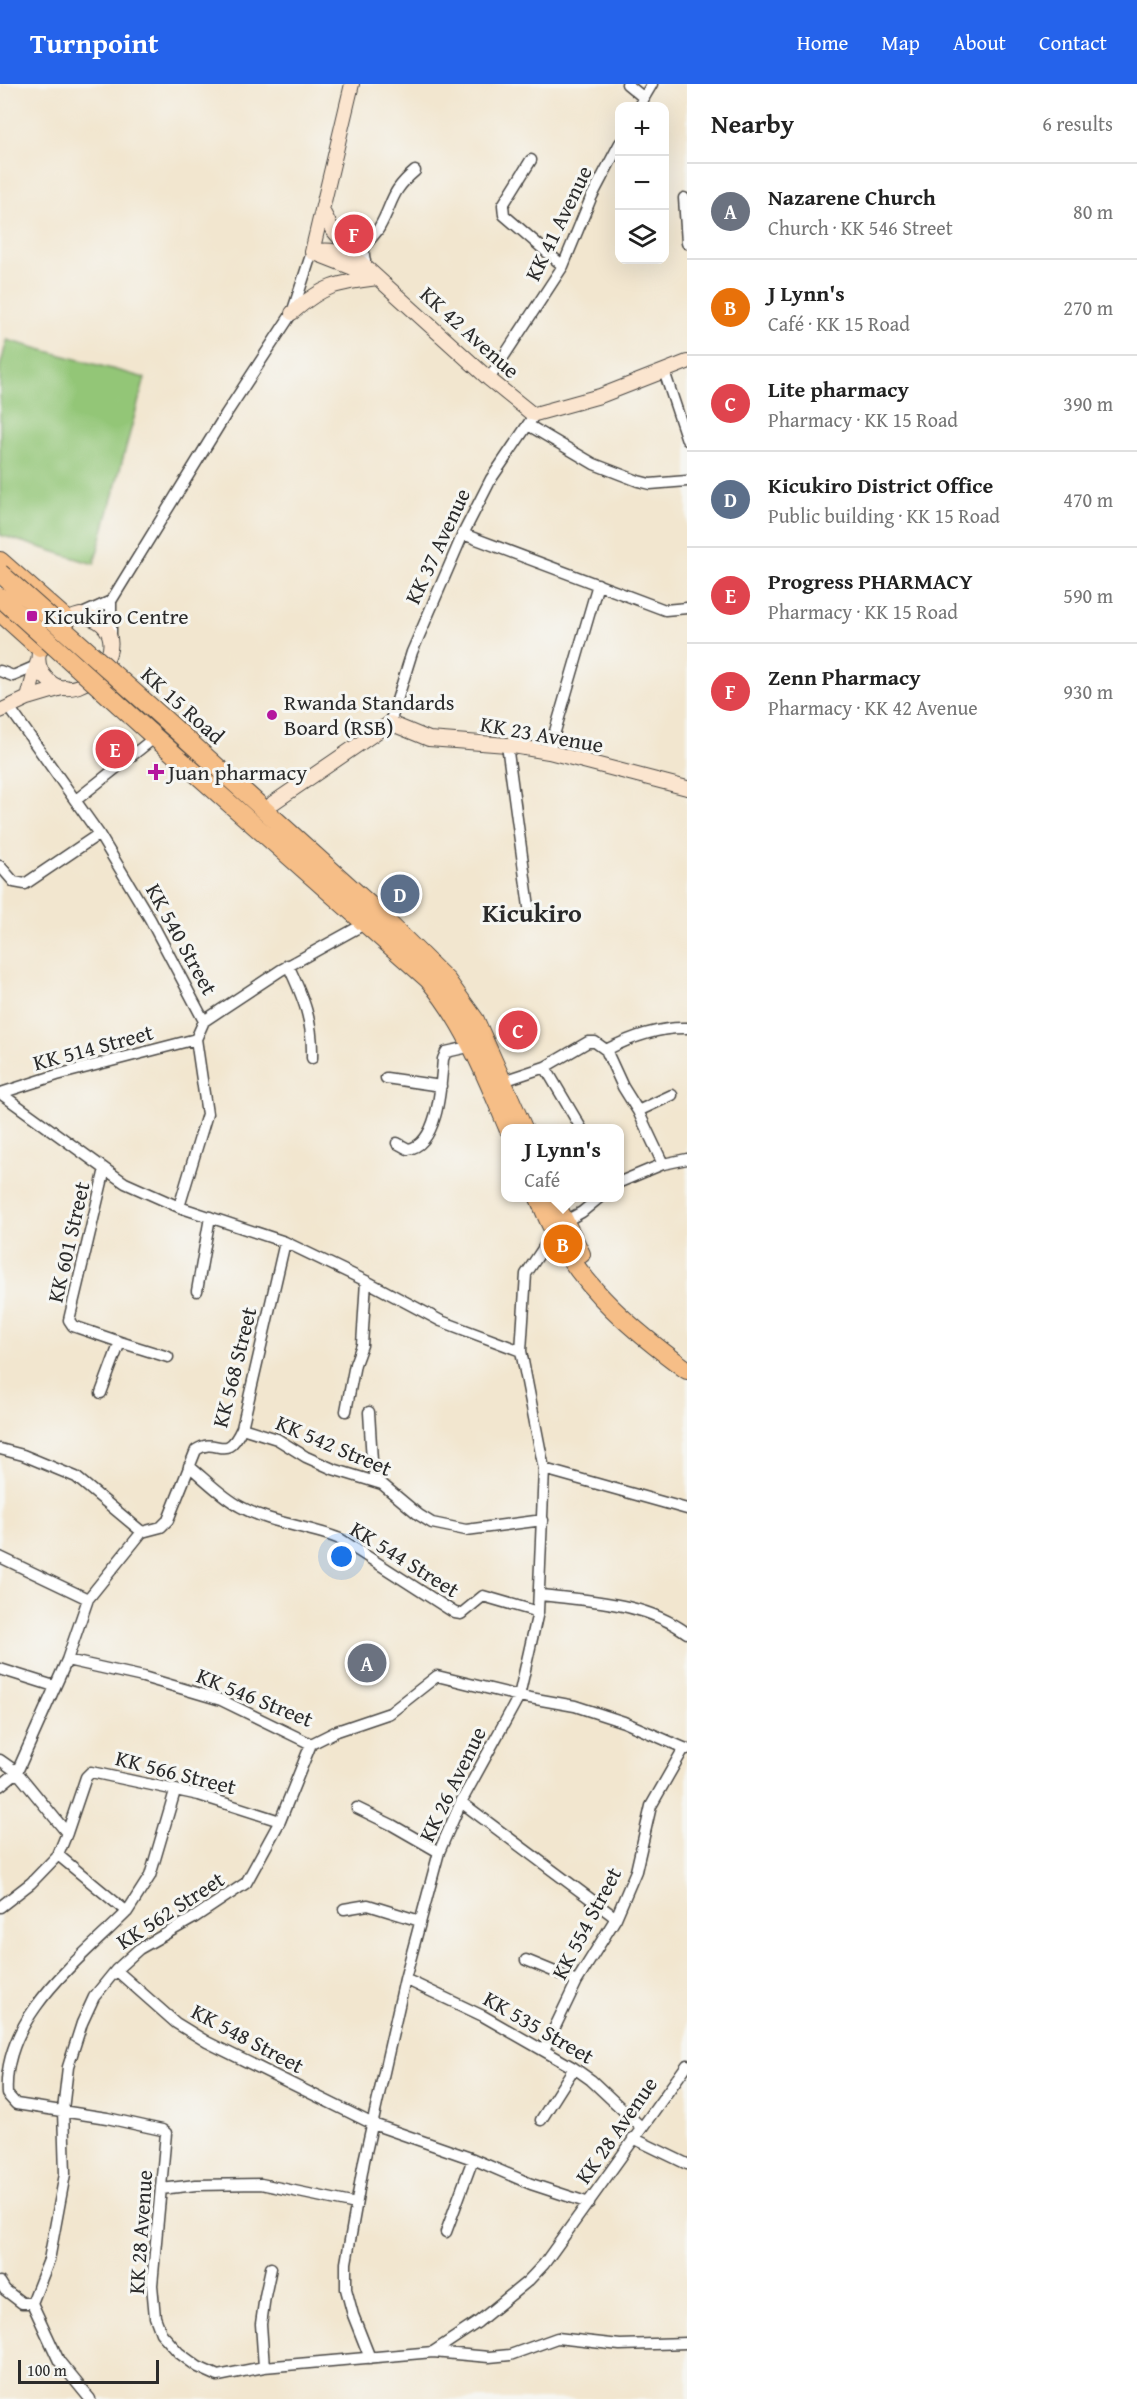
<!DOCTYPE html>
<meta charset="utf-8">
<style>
body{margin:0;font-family:"Gentium Book Plus",serif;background:#f2f2f2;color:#222}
.controls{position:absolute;right:18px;top:18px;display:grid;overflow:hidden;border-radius:12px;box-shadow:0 6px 24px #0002}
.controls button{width:54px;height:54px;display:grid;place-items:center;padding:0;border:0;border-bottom:2px solid #e0e0e0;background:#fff;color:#222;font:30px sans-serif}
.scale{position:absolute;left:18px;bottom:15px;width:141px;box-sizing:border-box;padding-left:6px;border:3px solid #2b2b2b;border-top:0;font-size:16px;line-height:21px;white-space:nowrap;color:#2b2b2b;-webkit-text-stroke:4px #f6f6f2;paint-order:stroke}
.you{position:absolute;left:342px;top:1473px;width:21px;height:21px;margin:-15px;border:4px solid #fff;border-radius:50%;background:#1a73e8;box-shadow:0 0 0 9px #1a73e833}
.badge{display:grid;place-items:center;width:39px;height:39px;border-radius:50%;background:#2563eb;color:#fff;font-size:20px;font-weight:700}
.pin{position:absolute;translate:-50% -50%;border:3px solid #fff;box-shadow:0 2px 6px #0006}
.popup{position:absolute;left:501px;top:1040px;width:123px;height:78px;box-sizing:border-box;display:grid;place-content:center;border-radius:12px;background:#fff;filter:drop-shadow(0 2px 4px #0005);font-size:20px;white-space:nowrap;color:#767676}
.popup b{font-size:22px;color:#222}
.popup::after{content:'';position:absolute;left:50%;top:100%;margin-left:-12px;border:12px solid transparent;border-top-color:#fff}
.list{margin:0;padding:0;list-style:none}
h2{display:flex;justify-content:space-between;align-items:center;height:78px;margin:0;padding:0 24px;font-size:26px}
h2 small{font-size:20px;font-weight:400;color:#767676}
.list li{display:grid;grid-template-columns:39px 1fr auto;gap:18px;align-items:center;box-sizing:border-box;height:96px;padding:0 24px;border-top:2px solid #e0e0e0}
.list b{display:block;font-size:22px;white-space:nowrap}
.list p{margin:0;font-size:20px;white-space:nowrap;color:#767676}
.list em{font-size:20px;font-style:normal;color:#767676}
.icon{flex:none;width:33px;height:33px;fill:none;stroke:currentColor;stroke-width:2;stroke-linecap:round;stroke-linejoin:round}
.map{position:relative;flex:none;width:687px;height:2315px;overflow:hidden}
header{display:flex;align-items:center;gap:36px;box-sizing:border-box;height:84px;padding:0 30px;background:#2563eb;color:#fff}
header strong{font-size:28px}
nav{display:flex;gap:33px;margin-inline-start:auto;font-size:21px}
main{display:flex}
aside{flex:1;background:#fff}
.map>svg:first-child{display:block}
.green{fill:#93c677;stroke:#5f7851;stroke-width:1.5}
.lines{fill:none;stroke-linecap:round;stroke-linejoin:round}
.street-casing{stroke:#494744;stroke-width:13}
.secondary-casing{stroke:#494744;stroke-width:16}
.highway-casing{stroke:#494744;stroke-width:20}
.street{stroke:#fff;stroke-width:10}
.secondary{stroke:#fbe5cf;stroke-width:14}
.highway{stroke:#f6be87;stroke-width:18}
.highway-bridge-casing{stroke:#494744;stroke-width:20;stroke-linecap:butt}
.highway-bridge{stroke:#f6be87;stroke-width:18}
.poi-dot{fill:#b5179e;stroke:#f6f6f2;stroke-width:2}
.labels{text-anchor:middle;stroke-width:6;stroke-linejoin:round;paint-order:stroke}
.street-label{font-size:22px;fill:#2b2b2b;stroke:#f6f6f2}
.poi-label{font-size:22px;fill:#2b2b2b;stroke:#f6f6f2;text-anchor:start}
.quarter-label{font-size:26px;font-weight:bold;fill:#2b2b2b;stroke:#f6f6f2}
</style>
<header>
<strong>Turnpoint</strong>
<nav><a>Home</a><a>Map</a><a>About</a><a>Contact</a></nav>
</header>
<main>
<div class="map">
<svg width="687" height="2315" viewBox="0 0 687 2315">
<rect width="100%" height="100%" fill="#f6f6f2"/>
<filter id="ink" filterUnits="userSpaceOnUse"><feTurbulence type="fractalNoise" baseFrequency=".0167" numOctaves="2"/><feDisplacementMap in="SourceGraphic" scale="12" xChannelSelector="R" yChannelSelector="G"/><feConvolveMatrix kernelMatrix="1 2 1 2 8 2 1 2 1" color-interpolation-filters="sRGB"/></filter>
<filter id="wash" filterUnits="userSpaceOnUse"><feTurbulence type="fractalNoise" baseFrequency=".008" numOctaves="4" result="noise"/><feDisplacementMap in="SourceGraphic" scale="24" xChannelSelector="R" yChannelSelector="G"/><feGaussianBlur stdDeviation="1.35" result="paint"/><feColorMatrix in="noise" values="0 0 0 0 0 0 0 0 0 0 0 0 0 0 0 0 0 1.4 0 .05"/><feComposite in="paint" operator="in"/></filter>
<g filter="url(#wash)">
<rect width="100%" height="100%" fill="#f2e6cf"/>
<path class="green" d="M7,256L145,294L94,480L0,451V283Z"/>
</g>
<g filter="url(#ink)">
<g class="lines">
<defs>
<path id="street" d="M627,0L644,14
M639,22L652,0
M531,76L503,121L504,131L563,182
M684,114L687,159
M366,182C365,176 362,169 365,163C368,156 375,151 379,144C394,118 389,109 415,87
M664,287L687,356
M489,295L563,182L591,114L620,59
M528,341L594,380L638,397L650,400L687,397
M463,450L665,526L687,524
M80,531L111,517
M111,557V517L226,330L292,229L312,168
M0,587L13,592L36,582
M9,623L99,750L150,835L204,937L196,955L207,1030L179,1123L285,1158L366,1197L441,1237L521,1267
M390,639L412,568L463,450L491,395L535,330
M507,661L529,823
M549,668L598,500
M76,716L149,658
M0,782L14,798L25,800L99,750
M288,881C304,915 313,937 312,974
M204,937L281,886L366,839
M606,966C631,953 658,943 687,944
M545,983L581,1044
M386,994L441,1002
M503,997L545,983L588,958H595L606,966L623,1003L638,1027L663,1080
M0,1009L105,1085L69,1236L73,1242L120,1258L101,1309
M1,1009L57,991L196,955
M638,1027L672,1011
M397,1059L408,1065C439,1061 441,998 443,975L446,968L473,962
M105,1085L125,1099L179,1123
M620,1098L663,1080L687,1075
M564,1138L582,1128L599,1114
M197,1207L210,1133
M120,1258L168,1273
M346,1327L355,1280L362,1261L366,1197
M369,1328L372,1377L377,1398
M242,1344L277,1355L306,1373L333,1385L382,1400L419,1431L432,1439L466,1446L543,1436
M0,1365L23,1371L76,1393L142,1448
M189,1382C206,1396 222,1413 241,1423C272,1440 308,1442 340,1455L455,1529L461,1530L483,1512L538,1528
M544,1385L687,1425
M0,1473L88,1515
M541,1511C590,1517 645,1518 687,1549
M67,1576L143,1593L221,1616L311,1660L337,1647L390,1629L437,1592L519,1612L575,1622L624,1638L684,1664
M0,1585L54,1602
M0,1676L17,1688L67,1749L58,1771L127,1828C78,1877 2,1933 7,2010L16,2020L107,2034L162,2046L166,2049L152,2201L155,2233L161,2249L179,2269L198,2283L218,2292L264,2283L433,2268L478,2238L528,2197L544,2180L687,1981
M0,1702L17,1688L67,1576L88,1515L142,1448L161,1443L168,1436L196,1366C218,1351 225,1381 242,1344L285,1158
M461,1718L616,1834
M357,1724L392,1741L439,1768
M67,1749L86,1693L91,1688L199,1711L280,1737
M0,1823L31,1799L58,1771
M344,1825L368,1821L420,1837
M127,1828L150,1792L175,1707
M526,1876L577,1897
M116,1886L176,1939L207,1958L373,2040L473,2075L531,2100L589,2119
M405,1895L483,1932L574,1984L591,1996L641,2043
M544,1966L577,1897L616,1834L636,1787L651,1722L684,1664L687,1665
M541,2036L574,1984
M633,2054L687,2080
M161,2105L196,2101L261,2100L356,2120
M446,2148L473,2075
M0,2198L5,2206L22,2219H32L49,2176L65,2090L63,2026L68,1983L82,1939L94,1913L116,1886L139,1865L192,1835L246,1799L280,1737L311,1660
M32,2219L59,2277L90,2315
M433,2268L489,2273L510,2271L557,2254L620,2261L687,2259
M370,2274L353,2231L346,2205V2179L364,2077L405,1895L439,1768L461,1718L519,1612L538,1528L544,1385L521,1267L526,1190L554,1148
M264,2283L261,2240L265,2212L271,2184"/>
<path id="secondary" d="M322,126L332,145L356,173
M312,168C330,164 342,168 359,177L489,295L531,329L535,330L600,312L687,278
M312,168L352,0
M312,168L371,191
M292,229C324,201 336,199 378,194
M80,531C149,543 84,631 48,596C22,571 54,537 80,531Z
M28,614L38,576
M0,627L28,614L65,603
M273,719L390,639L429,655L507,661L549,668L687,704"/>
<path id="highway" d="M0,477L67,536
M0,528L40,564
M163,634L376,827L447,897L475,936L523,1044
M149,648L428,895C465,938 486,992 508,1044
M539,1114C544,1125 548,1136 554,1147C584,1206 635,1248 687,1286
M553,1114L581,1170"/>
</defs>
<use href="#street" class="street-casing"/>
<use href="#secondary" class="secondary-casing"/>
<use href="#highway" class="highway-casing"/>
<use href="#street" class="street"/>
<use href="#secondary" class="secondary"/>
<use href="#highway" class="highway"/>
<defs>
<path id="highway-bridge" d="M0,489L163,634
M0,513L149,648"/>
</defs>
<use href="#highway-bridge" class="highway-bridge-casing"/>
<use href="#highway-bridge" class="highway-bridge"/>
</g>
</g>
<g class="poi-dot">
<rect x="26" y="526" width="12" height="12" rx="3"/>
<circle cx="272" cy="631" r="6"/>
<path d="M153 679h6v6h6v6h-6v6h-6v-6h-6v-6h6z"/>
</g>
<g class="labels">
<g class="street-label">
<text transform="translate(558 139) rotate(-64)" y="8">KK 41 Avenue</text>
<text transform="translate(470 248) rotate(42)" y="8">KK 42 Avenue</text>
<text transform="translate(437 462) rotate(-65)" y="8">KK 37 Avenue</text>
<text transform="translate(183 621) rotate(42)" y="8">KK 15 Road</text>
<text transform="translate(542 650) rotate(10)" y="8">KK 23 Avenue</text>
<text transform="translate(182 855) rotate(61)" y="8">KK 540 Street</text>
<text transform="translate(93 963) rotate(-15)" y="8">KK 514 Street</text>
<text transform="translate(68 1158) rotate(-77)" y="8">KK 601 Street</text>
<text transform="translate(234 1283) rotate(-76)" y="8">KK 568 Street</text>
<text transform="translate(334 1361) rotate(23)" y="8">KK 542 Street</text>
<text transform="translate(405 1475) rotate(32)" y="8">KK 544 Street</text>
<text transform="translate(255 1613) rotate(22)" y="8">KK 546 Street</text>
<text transform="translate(176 1688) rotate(14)" y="8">KK 566 Street</text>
<text transform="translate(452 1700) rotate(-64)" y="8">KK 26 Avenue</text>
<text transform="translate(170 1826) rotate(-33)" y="8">KK 562 Street</text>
<text transform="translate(586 1839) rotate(-62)" y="8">KK 554 Street</text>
<text transform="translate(539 1943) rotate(30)" y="8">KK 535 Street</text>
<text transform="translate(248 1954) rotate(28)" y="8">KK 548 Street</text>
<text transform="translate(616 2046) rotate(-55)" y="8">KK 28 Avenue</text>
<text transform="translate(140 2148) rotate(-86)" y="8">KK 28 Avenue</text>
</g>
<g class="poi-label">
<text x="44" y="540">Kicukiro Centre</text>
<text x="284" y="626">Rwanda Standards<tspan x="284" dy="25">Board (RSB)</tspan></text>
<text x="168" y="696">Juan pharmacy</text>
</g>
<g class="quarter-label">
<text x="532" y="838">Kicukiro</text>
</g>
</g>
</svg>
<div class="controls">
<button>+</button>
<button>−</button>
<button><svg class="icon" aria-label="layers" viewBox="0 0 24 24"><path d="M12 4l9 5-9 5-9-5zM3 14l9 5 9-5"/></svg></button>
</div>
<div class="scale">100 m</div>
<div class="you"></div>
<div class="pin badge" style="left:367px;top:1579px;background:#6b7280">A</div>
<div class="pin badge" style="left:563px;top:1160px;background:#e8710a">B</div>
<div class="popup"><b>J Lynn's</b>Café</div>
<div class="pin badge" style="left:518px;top:946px;background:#e0444e">C</div>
<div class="pin badge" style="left:400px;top:810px;background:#5c6f8a">D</div>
<div class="pin badge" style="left:115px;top:665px;background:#e0444e">E</div>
<div class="pin badge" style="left:354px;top:150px;background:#e0444e">F</div>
</div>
<aside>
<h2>Nearby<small>6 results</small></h2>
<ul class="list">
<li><span class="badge" style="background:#6b7280">A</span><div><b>Nazarene Church</b><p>Church · KK 546 Street</p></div><em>80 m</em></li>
<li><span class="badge" style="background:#e8710a">B</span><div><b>J Lynn's</b><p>Café · KK 15 Road</p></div><em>270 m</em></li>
<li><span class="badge" style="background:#e0444e">C</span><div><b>Lite pharmacy</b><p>Pharmacy · KK 15 Road</p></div><em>390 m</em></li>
<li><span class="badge" style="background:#5c6f8a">D</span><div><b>Kicukiro District Office</b><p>Public building · KK 15 Road</p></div><em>470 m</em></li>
<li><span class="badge" style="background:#e0444e">E</span><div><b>Progress PHARMACY</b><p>Pharmacy · KK 15 Road</p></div><em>590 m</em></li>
<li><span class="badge" style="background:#e0444e">F</span><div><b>Zenn Pharmacy</b><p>Pharmacy · KK 42 Avenue</p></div><em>930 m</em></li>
</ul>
</aside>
</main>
